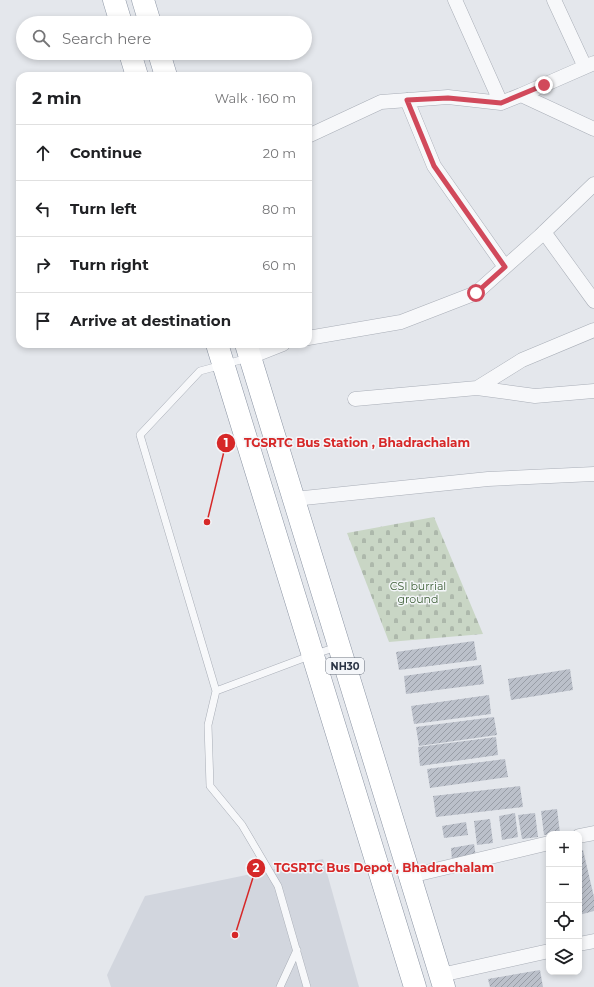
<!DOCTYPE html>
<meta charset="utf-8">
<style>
body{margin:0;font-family:Montserrat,sans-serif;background:#f2f2f2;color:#202124}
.controls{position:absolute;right:12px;bottom:12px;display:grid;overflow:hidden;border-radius:8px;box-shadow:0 2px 6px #0003}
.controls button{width:36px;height:36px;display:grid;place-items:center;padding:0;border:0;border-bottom:1px solid #e0e0e0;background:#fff;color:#202124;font:20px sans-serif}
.stop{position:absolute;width:12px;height:12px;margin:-9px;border:3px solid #d1495b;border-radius:50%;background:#fff}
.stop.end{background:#d1495b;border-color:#fff;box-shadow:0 1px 4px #0008}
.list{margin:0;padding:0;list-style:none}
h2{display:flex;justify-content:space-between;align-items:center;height:52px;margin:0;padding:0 16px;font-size:17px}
h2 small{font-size:13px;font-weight:400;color:#757577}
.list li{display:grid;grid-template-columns:26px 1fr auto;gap:12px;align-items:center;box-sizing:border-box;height:56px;padding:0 16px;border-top:1px solid #e0e0e0}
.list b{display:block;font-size:15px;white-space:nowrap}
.list em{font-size:13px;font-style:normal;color:#757577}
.icon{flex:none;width:22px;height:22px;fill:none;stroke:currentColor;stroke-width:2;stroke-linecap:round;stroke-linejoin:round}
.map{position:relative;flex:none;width:594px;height:987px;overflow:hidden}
.search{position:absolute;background:#fff;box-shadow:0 2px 6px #0003;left:16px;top:16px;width:296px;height:44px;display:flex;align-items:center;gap:10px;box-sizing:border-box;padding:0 14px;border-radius:22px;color:#757577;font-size:15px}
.panel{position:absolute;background:#fff;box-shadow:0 2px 6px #0003;left:16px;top:72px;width:296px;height:276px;border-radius:12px}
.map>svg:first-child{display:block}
.built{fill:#d2d6de}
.cemetery{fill:url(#cemetery-stones)}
.building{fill:url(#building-hatch)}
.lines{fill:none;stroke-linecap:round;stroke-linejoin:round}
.service-casing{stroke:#a9aeb7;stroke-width:8}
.minor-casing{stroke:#a9aeb7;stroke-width:15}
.trunk-casing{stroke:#8b94a3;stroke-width:23}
.service{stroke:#f7f8fa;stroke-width:7}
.minor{stroke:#f7f8fa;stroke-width:14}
.trunk{stroke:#fff;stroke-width:22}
.route{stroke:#d1495b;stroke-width:5}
.labels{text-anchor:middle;stroke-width:3;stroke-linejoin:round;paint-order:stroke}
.shield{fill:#f4f6f9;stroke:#676e7b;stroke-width:1}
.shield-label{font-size:10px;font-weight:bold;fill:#2b3445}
.park-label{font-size:11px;fill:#3f6138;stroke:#f4f6f9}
.leader{fill:none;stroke:#d62828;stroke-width:1.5}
.callout-dot{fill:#d62828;stroke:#f4f6f9;stroke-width:1.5}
.mark-label{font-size:12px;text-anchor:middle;font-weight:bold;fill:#fff}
.callout-label{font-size:12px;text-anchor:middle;font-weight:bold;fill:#d62828;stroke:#f4f6f9;stroke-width:3;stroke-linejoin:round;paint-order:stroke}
</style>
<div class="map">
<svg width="594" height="987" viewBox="0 0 594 987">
<defs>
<pattern id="cemetery-stones" width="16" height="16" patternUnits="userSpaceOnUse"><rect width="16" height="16" fill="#c9d6c5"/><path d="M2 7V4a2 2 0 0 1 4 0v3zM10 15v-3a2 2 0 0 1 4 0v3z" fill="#adb8ab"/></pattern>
<pattern id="building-hatch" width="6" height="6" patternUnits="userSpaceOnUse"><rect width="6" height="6" fill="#bbc0ca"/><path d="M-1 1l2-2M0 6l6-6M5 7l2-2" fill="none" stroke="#989da6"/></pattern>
</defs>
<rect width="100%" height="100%" fill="#e4e7ec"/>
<path class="built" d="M323,859L359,987H111L107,975L145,896Z"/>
<path class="cemetery" d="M434,517L483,634L389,642L347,533Z"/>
<path class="building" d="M474,641L477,660L399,670L396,652Z
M481,665L484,684L406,694L404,676Z
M570,669L573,690L511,700L508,679Z
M489,695L491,714L414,724L411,706Z
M494,717L497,735L419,746L416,727Z
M496,737L498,755L420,766L418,747Z
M505,759L508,777L430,788L427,769Z
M520,786L523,807L436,817L433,796Z
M557,809L560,833L544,835L541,811Z
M515,813L518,837L502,840L499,816Z
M535,813L538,837L522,839L518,815Z
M490,819L493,843L477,845L474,821Z
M466,822L468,835L444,838L442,826Z
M474,844L476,857L452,860L451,848Z
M583,850L594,897V911L579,915V851Z
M540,970L543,987H490L488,979Z"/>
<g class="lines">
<defs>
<path id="service" d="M248,358L200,371L140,435L216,691L312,655L337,647
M216,691L208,725L210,786L242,825L278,886L307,987
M280,987L297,950"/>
<path id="minor" d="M455,0L501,103L521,95
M554,0L585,67
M594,63L521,95L594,129
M407,100L434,166L505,267
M308,136L381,102L448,97L501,103
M544,232L594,301
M308,338L401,322L476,293L540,236L594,184
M250,357L283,344
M477,388L535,396L594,391
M355,399L477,388L522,360L594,330
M294,499L488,479L594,474
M579,836L594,833
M410,876L549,843
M579,944L594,941
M441,975L549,951"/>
<path id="trunk" d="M114,0L121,23
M143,0L150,23
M130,53L137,76
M159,53L166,76
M217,344L415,987
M246,344L444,987"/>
</defs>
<use href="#service" class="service-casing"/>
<use href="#minor" class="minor-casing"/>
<use href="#trunk" class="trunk-casing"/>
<use href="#service" class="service"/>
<use href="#minor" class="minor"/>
<use href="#trunk" class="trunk"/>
</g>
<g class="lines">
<path class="route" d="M476,293L505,267L434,166L407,100L448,98L501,103L544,85"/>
</g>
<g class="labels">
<rect class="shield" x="326" y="658" width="38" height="16" rx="3"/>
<g class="shield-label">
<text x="345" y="670">NH30</text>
</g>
<g class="park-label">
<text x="418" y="590">CSI burrial<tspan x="418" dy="13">ground</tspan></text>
</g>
</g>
<path class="leader" d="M207 522L226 443M235 935L256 868"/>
<g class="callout-dot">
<circle cx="207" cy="522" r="4"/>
<circle cx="235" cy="935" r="4"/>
<circle cx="226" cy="443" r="10"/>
<circle cx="256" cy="868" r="10"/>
</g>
<g class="mark-label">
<text x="226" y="447">1</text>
<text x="256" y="872">2</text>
</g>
<g class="callout-label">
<text x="357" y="447">TGSRTC Bus Station , Bhadrachalam</text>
<text x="384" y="872">TGSRTC Bus Depot , Bhadrachalam</text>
</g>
</svg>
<div class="controls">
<button>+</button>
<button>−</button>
<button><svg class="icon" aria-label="locate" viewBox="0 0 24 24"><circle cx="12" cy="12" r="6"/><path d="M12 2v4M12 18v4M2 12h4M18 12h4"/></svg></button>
<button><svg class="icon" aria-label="layers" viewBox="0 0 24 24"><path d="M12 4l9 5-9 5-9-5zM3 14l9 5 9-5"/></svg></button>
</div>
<div class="stop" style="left:476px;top:293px"></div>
<div class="stop end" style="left:544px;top:85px"></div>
<div class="search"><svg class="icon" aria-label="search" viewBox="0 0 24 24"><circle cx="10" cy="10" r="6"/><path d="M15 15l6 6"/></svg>Search here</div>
<section class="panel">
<h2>2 min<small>Walk · 160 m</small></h2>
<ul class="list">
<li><svg class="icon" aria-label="ahead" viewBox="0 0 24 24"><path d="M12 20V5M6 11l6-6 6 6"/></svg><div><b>Continue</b></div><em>20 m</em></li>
<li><svg class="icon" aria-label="left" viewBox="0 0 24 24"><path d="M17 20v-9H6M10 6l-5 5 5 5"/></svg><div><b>Turn left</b></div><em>80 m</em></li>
<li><svg class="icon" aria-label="right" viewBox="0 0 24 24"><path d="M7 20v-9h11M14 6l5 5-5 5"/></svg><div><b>Turn right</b></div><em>60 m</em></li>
<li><svg class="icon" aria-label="arrive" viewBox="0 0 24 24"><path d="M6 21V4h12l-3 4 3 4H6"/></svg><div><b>Arrive at destination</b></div></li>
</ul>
</section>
</div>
